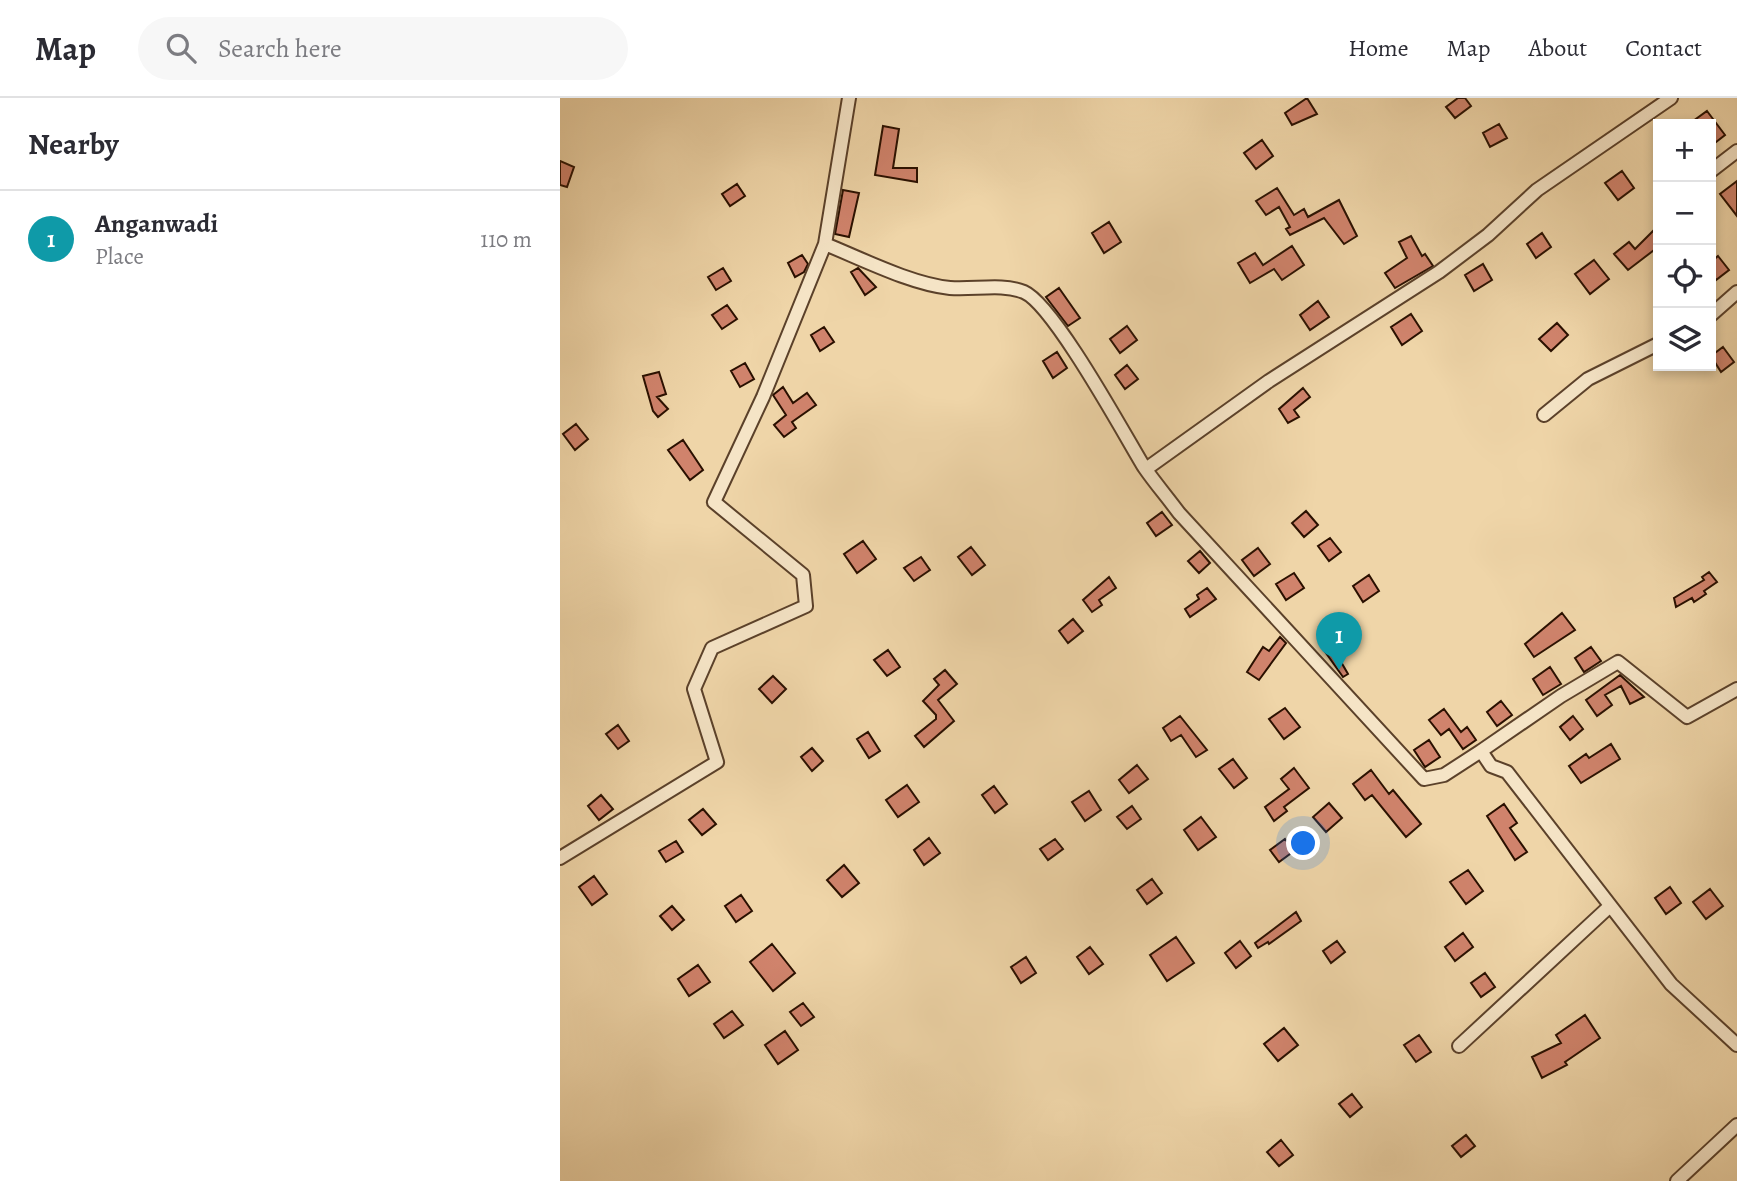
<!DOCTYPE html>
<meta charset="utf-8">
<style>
body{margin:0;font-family:Alegreya,serif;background:#f7f7f7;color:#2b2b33}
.controls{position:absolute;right:21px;top:21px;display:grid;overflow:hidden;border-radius:0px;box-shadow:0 4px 10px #0003}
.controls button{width:63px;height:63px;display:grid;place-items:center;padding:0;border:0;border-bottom:2px solid #e1e1e2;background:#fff;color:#2b2b33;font:35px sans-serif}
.you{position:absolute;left:744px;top:746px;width:24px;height:24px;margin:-18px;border:5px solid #fff;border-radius:50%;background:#1a73e8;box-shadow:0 0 0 10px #1a73e833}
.badge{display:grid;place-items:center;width:46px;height:46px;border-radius:50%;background:#111827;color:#fff;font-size:23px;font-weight:700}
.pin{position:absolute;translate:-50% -58px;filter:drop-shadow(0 2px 4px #0008)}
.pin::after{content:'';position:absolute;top:37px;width:24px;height:21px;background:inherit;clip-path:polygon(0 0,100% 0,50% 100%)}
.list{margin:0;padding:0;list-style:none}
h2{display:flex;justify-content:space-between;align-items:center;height:91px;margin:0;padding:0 28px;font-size:30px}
h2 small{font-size:23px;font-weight:400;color:#7c7c81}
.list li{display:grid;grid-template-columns:46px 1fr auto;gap:21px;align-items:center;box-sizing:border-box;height:98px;padding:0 28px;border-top:2px solid #e1e1e2}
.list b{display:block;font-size:26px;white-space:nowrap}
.list p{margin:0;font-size:23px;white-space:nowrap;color:#7c7c81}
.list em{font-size:23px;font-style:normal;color:#7c7c81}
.icon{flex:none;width:38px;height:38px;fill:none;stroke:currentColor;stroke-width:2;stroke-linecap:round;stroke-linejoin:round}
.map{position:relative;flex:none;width:1177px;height:1083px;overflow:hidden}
header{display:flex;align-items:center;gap:42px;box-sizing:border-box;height:98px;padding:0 35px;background:#fff;border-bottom:2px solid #e1e1e2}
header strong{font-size:33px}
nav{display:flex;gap:38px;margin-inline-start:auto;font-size:24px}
.search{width:490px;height:63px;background:#f7f7f7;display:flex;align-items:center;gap:18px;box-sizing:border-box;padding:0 24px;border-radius:38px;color:#7c7c81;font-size:26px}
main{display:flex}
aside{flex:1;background:#fff}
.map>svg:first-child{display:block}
.building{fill:#d0836c;stroke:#2a1000;stroke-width:2}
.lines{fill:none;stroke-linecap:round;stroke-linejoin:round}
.minor-casing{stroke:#5b412a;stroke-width:16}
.minor{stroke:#f5e4c6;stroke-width:12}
</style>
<header>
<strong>Map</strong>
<div class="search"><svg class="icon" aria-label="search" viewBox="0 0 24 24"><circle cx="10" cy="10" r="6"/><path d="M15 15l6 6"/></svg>Search here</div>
<nav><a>Home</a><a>Map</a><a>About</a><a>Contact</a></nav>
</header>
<main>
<aside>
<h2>Nearby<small></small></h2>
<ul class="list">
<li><span class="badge" style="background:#0f9aa8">1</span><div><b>Anganwadi</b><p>Place</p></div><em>110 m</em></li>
</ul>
</aside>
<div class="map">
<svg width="1177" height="1083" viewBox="0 0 1177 1083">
<rect width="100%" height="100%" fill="#efd5a8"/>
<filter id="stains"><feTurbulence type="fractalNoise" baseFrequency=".00286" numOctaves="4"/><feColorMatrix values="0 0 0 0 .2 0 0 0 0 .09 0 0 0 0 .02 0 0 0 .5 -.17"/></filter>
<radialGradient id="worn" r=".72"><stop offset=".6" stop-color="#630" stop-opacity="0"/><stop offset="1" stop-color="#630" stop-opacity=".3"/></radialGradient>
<path class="building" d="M747,0L757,16L732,27L725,15Z
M898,0H905L911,8L895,20L886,9Z
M1147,13L1165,37L1151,48V26H1129Z
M939,26L947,40L930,49L923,35Z
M323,28L339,31L333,70H357V84L315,77Z
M702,42L713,58L696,71L684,55Z
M0,63L14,69L7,89L0,87Z
M1062,73L1074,90L1058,102L1045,85Z
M1177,83V118L1160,96Z
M177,86L185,98L170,108L162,96Z
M717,90L734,117L744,111L748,119L779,102L797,138L784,146L764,120L730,137L726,131L730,129L719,109L706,117L696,103Z
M283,92L299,95L289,139L275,136Z
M549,124L561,144L544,155L532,135Z
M1098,128V149L1068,172L1054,156L1069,144L1075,151Z
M982,135L991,149L976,160L967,146Z
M851,138L862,158L865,156L873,168L835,190L825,175L847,160L839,144Z
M732,148L744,167L722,182L714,171L690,185L678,165L695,155L703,167Z
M242,157L248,166L244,174L235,179L228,165Z
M1158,158L1169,172L1156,182L1151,176V164Z
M1034,162L1049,181L1030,196L1015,176Z
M923,166L932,182L914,193L905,177Z
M163,170L171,183L156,192L148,179Z
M298,170L316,189L305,197L291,174Z
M499,190L520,220L508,228L486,199Z
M758,203L769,219L750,232L740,217Z
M167,207L177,221L162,231L152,217Z
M851,216L862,233L842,247L831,229Z
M997,225L1008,237L991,253L979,241Z
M567,228L577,242L560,255L550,241Z
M264,229L274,244L260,253L251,237Z
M1163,249L1174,264L1161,274L1151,258Z
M497,254L507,270L493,280L483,263Z
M185,265L194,281L180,289L171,273Z
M567,267L578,281L565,291L555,277Z
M99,274L106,296L97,299L108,311L98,319L93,313L83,278Z
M223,289L233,305L247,295L256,307L232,324L236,330L224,339L214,327L226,317L213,297Z
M743,290L750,299L734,312L739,319L728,325L719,311Z
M16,326L28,341L15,352L3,336Z
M123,342L143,372L130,382L108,352Z
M746,413L758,427L744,439L732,425Z
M602,414L612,427L596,438L587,425Z
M770,440L781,454L769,463L758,448Z
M303,443L316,461L297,475L284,456Z
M411,449L425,467L412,477L398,459Z
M698,450L710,466L694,478L682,462Z
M640,453L650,465L639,475L628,463Z
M361,459L370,472L354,483L344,470Z
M1149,474L1157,484L1144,493L1146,496L1134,504L1132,500L1116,509L1114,500L1144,482L1142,479Z
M734,475L744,490L726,502L716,486Z
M809,477L819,493L803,504L793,488Z
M549,479L556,490L539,502L542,507L532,514L523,502Z
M647,490L656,501L630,519L625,511L639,501L637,497Z
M1002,515L1015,532L974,559L965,546Z
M513,521L523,533L508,545L499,533Z
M779,534L790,548L777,557L788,576L783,579L761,548Z
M720,539L726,545L699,582L687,574L703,549L709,553Z
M1031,549L1041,563L1024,574L1015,560Z
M328,552L340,569L327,578L314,562Z
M990,569L1001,586L983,597L973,581Z
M385,572L397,586L378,602L394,623L364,649L355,638L376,621V617L363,603L379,587L374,581Z
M1060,577L1084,599L1070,606L1061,588L1045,597L1052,607L1037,618L1026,602Z
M213,578L226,591L212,605L199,591Z
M941,603L952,617L937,628L927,614Z
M725,610L740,629L724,641L709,621Z
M884,611L901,634L907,629L916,642L903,651L889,631L881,637L869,622Z
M620,618L647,652L636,659L621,637L611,643L603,630Z
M1013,618L1023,631L1010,642L1000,629Z
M58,627L69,643L58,651L46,636Z
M308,634L320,653L309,660L297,641Z
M869,642L880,659L865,669L854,652Z
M1051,646L1060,661L1021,685L1009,668L1026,656L1029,660Z
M252,650L263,663L252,673L241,659Z
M673,661L687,680L674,690L659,671Z
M577,667L588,681L569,695L559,682Z
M734,670L749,690L724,709L727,713L714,723L705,709L729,691L721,681Z
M811,672L829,696L833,692L861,726L846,739L812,697L805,702L793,686Z
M347,687L359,704L338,719L326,702Z
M434,688L447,706L435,715L422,697Z
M529,693L541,712L525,723L512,704Z
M41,697L53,711L39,722L28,708Z
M769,705L782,720L766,734L753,719Z
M944,706L957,725L950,730L967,754L955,762L927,718Z
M572,708L581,721L567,731L557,719Z
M143,711L156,726L142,737L129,722Z
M641,719L656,739L638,752L624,732Z
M369,740L380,755L364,767L354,752Z
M495,741L503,751L488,762L480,751Z
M725,741L734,753L719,764L710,752Z
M116,743L123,754L106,764L99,753Z
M284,767L299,785L282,799L267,782Z
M908,772L923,793L906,806L890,784Z
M34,778L47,796L32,807L19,789Z
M592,781L602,795L587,806L577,792Z
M1110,789L1121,805L1106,816L1095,800Z
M1150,791L1163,808L1146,821L1133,804Z
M181,797L192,813L176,824L165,808Z
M112,808L124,822L112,832L100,818Z
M736,814L741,823L709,846L708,844L698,850L695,845Z
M903,835L913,849L895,863L885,849Z
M616,839L634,865L607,883L590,857Z
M680,843L691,858L676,870L665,855Z
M777,843L785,854L771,865L763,853Z
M212,846L235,875L213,893L190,864Z
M530,849L543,866L529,876L517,859Z
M466,859L476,875L461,885L451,869Z
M138,867L150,884L129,898L118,881Z
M925,875L935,889L921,899L911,885Z
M243,905L254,919L241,928L230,914Z
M172,913L183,927L164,940L154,926Z
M1025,917L1040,940L1005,964L1007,967L982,980L972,959L1001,945L996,937Z
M724,930L738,947L718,963L704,946Z
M225,933L238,952L218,966L205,947Z
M859,937L871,954L856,964L844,947Z
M792,996L802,1009L790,1019L779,1006Z
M906,1037L915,1048L901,1059L892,1048Z
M721,1042L733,1057L719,1068L707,1054Z"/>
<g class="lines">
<defs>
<path id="minor" d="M1151,73L1177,53
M265,146L289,0
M1151,217L1177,194
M984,317L1028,281L1098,246
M586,371L709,283L879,174L928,137L977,92L1111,0
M921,653L1001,598L1058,564L1127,619L1177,591
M0,760L157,664L134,591L152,550L246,508L243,477L154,404L203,299L265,146C302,161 351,186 390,190C414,192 442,185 464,194C494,207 564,336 584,369C595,385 608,400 619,415L864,681L884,677L921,653L931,668L947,674L1111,886L1177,947
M899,948L1050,808
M1117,1083L1177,1027"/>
</defs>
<use href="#minor" class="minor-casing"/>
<use href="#minor" class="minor"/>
</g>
<rect width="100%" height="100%" filter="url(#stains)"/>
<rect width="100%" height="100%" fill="url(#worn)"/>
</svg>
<div class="controls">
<button>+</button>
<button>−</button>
<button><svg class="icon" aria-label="locate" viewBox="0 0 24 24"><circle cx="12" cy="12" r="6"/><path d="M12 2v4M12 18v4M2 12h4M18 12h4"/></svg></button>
<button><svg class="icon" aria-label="layers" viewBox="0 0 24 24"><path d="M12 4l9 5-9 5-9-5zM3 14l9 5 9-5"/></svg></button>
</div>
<div class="you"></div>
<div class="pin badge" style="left:779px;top:572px;background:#0f9aa8">1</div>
</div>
</main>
